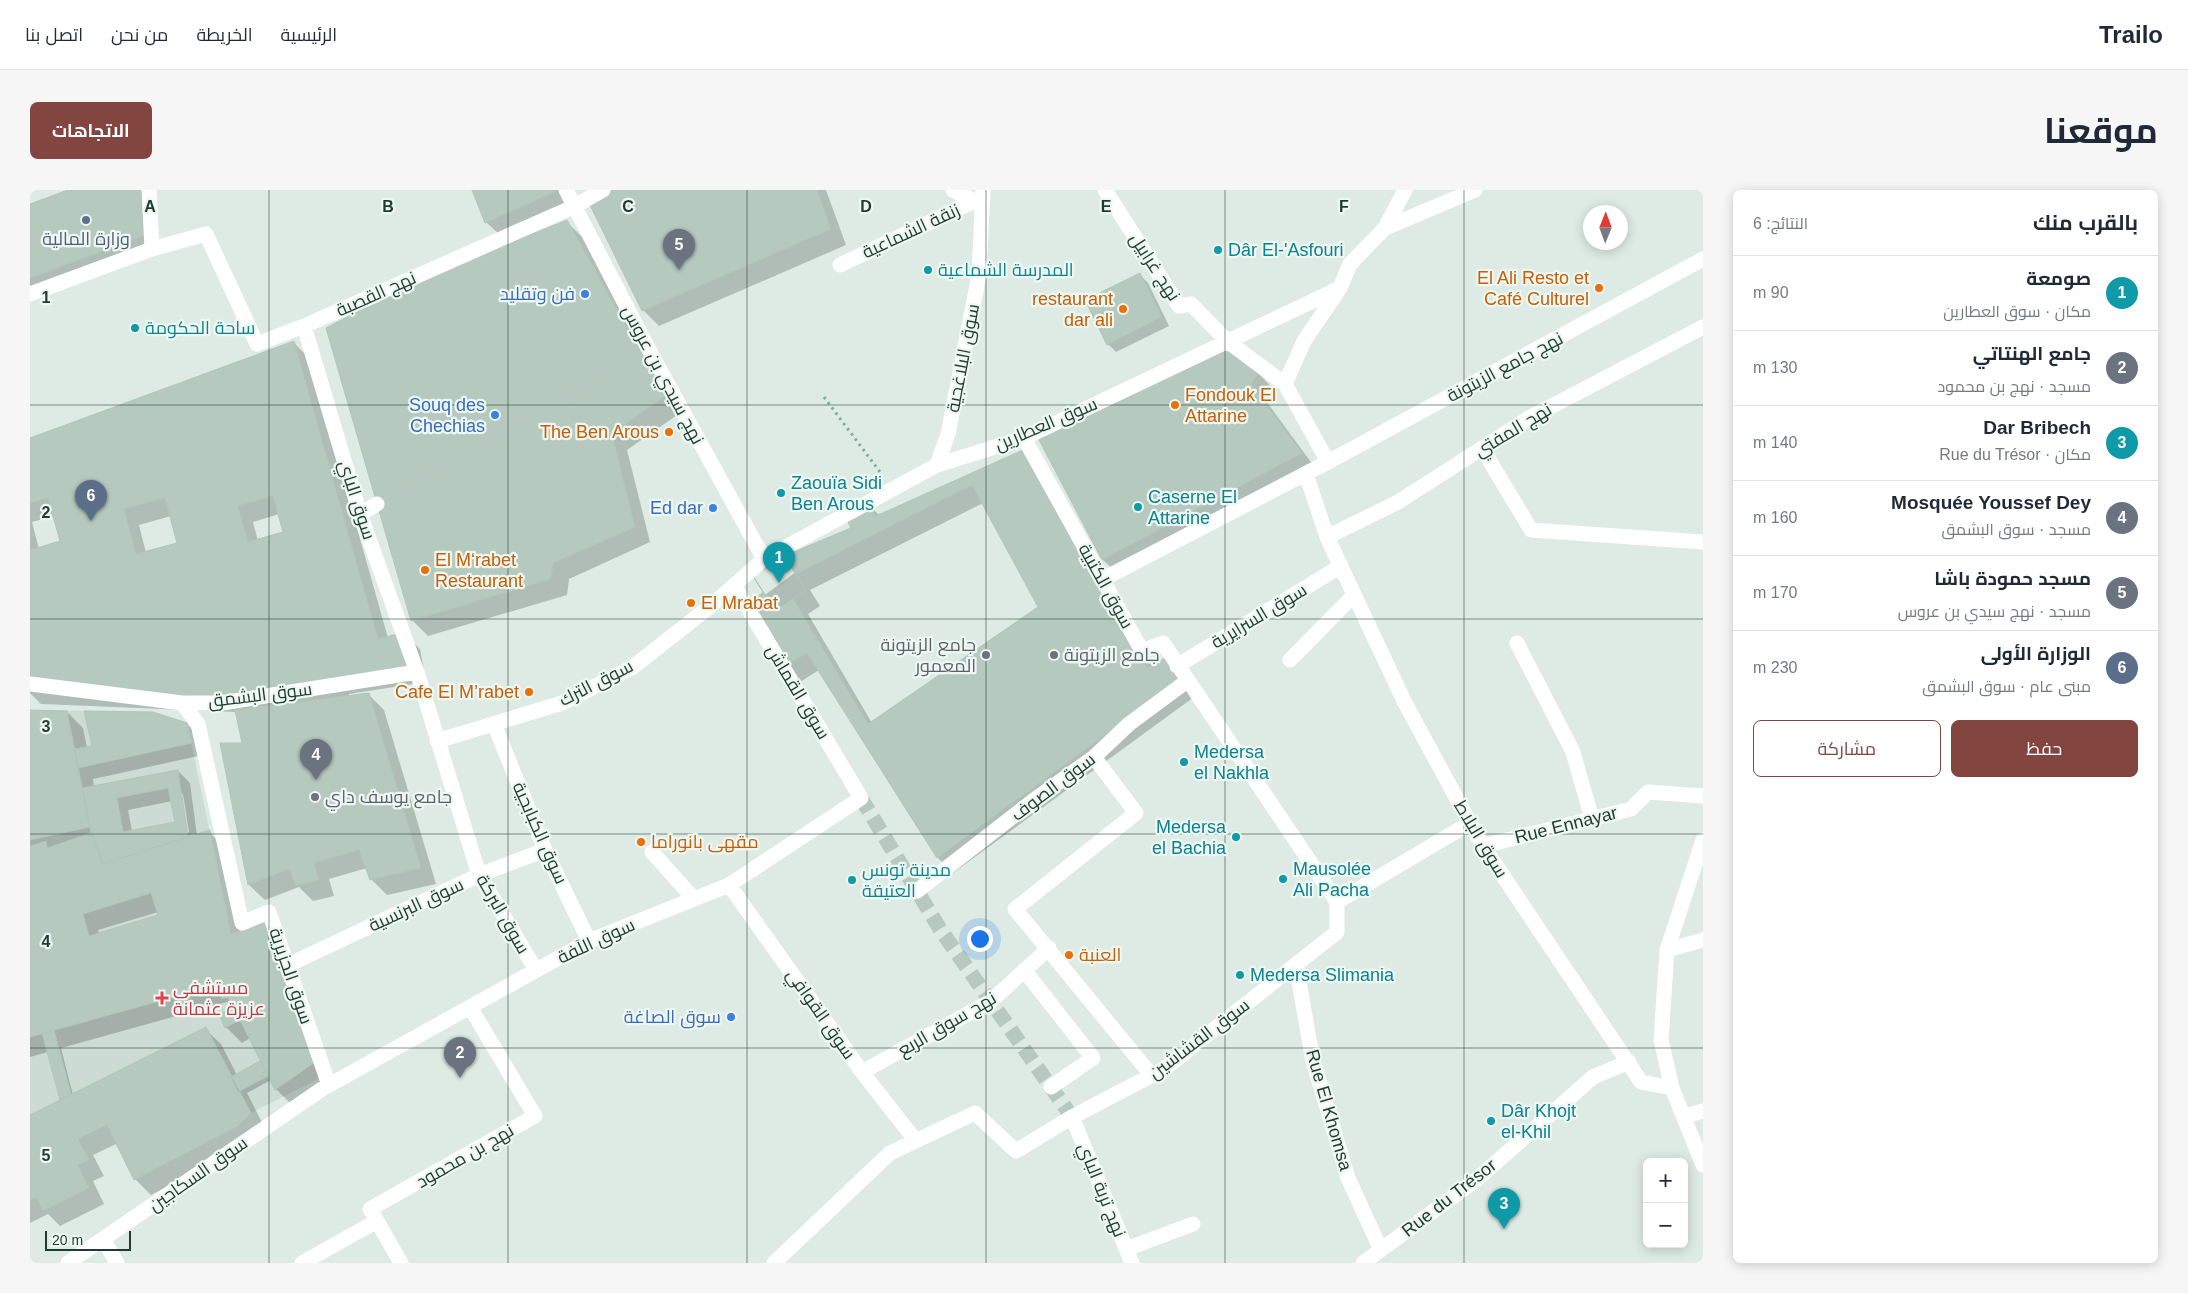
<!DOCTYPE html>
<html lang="ar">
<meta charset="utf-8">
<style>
body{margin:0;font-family:Arial,Cairo,sans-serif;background:#f6f6f7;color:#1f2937;direction:rtl}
.controls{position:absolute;right:15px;bottom:15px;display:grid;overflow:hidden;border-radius:8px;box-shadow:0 2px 12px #0003}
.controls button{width:45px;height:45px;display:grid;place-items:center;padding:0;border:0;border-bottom:1px solid #e0e1e3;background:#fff;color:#1f2937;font:25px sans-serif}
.compass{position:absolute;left:1553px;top:15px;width:45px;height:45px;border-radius:50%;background:#fff;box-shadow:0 2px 12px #0003;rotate:1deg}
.scale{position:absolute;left:15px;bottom:12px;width:86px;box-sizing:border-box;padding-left:5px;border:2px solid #1e3b31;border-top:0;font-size:14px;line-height:18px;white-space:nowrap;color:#1e3b31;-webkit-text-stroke:4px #eef7f2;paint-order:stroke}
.you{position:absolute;left:949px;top:748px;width:18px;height:18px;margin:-12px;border:4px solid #fff;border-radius:50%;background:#1a73e8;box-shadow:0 0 0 8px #1a73e833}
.badge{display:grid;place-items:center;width:32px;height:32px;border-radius:50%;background:#83453f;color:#fff;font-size:16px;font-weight:700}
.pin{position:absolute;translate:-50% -41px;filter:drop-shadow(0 1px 2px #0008)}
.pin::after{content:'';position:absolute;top:26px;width:18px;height:15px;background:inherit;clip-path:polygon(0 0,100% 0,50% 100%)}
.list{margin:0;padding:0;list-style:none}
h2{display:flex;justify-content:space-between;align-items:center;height:65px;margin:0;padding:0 20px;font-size:21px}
h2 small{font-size:16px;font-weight:400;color:#747a83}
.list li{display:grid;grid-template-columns:32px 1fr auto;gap:15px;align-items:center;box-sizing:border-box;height:75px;padding:0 20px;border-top:1px solid #e0e1e3}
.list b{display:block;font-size:19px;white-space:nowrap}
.list p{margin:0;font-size:16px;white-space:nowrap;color:#747a83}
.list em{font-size:16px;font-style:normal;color:#747a83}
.actions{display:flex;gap:10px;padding:15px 20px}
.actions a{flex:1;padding:11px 0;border:1px solid #83453f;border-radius:8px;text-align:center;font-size:18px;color:#83453f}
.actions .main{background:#83453f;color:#fff}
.map{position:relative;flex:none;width:1673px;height:1073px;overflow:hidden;direction:ltr;border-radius:8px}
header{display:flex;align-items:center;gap:30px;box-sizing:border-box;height:70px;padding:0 25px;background:#fff;border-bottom:1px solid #e0e1e3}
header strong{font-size:24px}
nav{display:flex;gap:28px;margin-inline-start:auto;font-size:18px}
.intro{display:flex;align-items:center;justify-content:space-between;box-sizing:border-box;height:120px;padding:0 30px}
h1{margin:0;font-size:35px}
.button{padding:12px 22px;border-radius:8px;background:#83453f;color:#fff;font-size:18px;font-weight:700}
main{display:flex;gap:30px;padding:0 30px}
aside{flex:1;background:#fff;border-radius:8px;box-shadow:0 2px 12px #0003}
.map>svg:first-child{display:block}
.built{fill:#ccdbd3}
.shadow{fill:#0003;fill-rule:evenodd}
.building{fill:#b6c9bf;stroke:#b0c5ba;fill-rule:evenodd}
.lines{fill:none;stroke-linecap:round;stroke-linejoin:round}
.street-tunnel{stroke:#b7c8c0;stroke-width:15;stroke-dasharray:15 8;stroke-linecap:butt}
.path{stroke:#7bb19c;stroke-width:3;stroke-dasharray:2.5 4;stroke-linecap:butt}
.street{stroke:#fff;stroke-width:15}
.grid{fill:none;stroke:#1e3b31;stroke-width:1;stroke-opacity:0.55}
.service-dot{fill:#5c6f8a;stroke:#eef7f2;stroke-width:2}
.culture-dot{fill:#0f9aa8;stroke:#eef7f2;stroke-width:2}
.food-dot{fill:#e8710a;stroke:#eef7f2;stroke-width:2}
.shop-dot{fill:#3f7fe0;stroke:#eef7f2;stroke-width:2}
.worship-dot{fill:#6b7280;stroke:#eef7f2;stroke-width:2}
.health-dot{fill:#e0444e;stroke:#eef7f2;stroke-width:2}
.labels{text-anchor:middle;stroke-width:4.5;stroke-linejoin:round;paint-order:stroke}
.street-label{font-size:18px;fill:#1e3b31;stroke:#eef7f2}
.service-label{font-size:18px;fill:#4e5e75;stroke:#eef7f2}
.culture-label{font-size:18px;fill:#0d838f;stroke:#eef7f2;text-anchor:start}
.food-label{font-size:18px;fill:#c56008;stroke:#eef7f2;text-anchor:start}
.shop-label{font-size:18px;fill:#366cbe;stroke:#eef7f2;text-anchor:end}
.worship-label{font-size:18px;fill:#5b616d;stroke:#eef7f2;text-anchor:start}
.health-label{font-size:18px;fill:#be3a42;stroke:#eef7f2;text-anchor:start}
.grid-label{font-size:16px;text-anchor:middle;font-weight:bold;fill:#1e3b31;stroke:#eef7f2;stroke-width:4.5;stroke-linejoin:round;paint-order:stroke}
</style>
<header>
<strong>Trailo</strong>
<nav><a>الرئيسية</a><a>الخريطة</a><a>من نحن</a><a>اتصل بنا</a></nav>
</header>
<div class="intro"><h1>موقعنا</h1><a class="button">الاتجاهات</a></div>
<main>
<aside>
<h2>بالقرب منك<small>النتائج: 6</small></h2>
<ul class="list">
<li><span class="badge" style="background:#0f9aa8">1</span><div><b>صومعة</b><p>مكان · سوق العطارين</p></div><em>90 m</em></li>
<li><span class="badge" style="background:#6b7280">2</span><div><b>جامع الهنتاتي</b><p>مسجد · نهج بن محمود</p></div><em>130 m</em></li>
<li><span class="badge" style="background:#0f9aa8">3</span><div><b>Dar Bribech</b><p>مكان · Rue du Trésor</p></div><em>140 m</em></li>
<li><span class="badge" style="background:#6b7280">4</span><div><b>Mosquée Youssef Dey</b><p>مسجد · سوق البشمق</p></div><em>160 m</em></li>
<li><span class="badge" style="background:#6b7280">5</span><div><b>مسجد حمودة باشا</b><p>مسجد · نهج سيدي بن عروس</p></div><em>170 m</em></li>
<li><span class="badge" style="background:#5c6f8a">6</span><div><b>الوزارة الأولى</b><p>مبنى عام · سوق البشمق</p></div><em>230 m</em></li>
</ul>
<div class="actions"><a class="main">حفظ</a><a>مشاركة</a></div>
</aside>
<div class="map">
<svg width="1673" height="1073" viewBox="0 0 1673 1073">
<rect width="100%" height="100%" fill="#ddebe4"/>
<path class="built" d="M0,520L123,522L157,533L201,743L238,731L290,888L221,923L208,936L77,935L49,949L59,970L48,975L59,998L13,1021L6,1007L0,1010Z"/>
<path class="shadow" d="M41,0H125L129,62L0,109V15Z
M443,0H530L538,14L469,44L456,32Z
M584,0H796L816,55L629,136L613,120Z
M536,31L552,47L650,223L597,260L620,352L539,389L537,405L398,446L382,430Z
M1110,85L1118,93L1139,136L1086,162L1078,154Z
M263,152L279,168L358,448L374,444L390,459L396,492L319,504V506L338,504L354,520L406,694L357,705L341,689L337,678L299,689L304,706L283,711L269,697L235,710L219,695L191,555L214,554L206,522L11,514L0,503V250ZM249,324L255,343L228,351L223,332ZM24,326L32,352L9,359L2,332ZM141,326L149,354L116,363L109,335Z
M1196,159L1229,184L1244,200L1236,211L1286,279L1089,385L1073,370L1009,248Z
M993,261L1009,277L1122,476L1151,485L1164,507L923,683L908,668L789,480L770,492L719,417L823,339L838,314L850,326ZM953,313L1010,417L842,533L778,424L790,416L780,400Z
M0,521L37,522L53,538L57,558L157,534L169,546L173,565L63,589L64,597L148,581L160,593L167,646L179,642L195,658L212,741L300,888L262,915L246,899L241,890L217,903L236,940L224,951L121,1005L105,989L88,953L63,965L74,986L63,991L74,1014L30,1036L18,1024L0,1033V927L31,910L18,862L0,867ZM150,604H153L159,642L157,643ZM142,611L147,633L102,641L98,620ZM164,644V646L81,670ZM128,722L129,726L69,744L68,740ZM197,812L203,819L196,837L212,853L220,848L234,876L230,873L207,885L191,854L175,839L43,905L31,858Z"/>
<path class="building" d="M38,0H111L114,46L0,88V14Z
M442,0H526V1L455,33Z
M581,0H787L801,39L612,121L559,13Z
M537,30L635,206L582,244L605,337L523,373L521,389L381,431L296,138L392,88Z
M1110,83L1132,127L1077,155L1055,110Z
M264,151L348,449L375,442L381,476L189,507L0,499V360L30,351L18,308L0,313V248ZM243,306L253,342L218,352L208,316ZM135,308L147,353L106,364L94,319Z
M1197,158L1229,183L1221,194L1272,263L1072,370L1008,248Z
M993,260L1117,478L1135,468L1149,491L907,668L777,463L753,477L717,417L733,402L723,386L754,366L821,338L814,325L838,312L846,326ZM942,295L1008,417L838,534L763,408L776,400L766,384Z
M754,366L776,400L745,420L723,386Z
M339,503L391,678L340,690L329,660L284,673L289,690L266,696L259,679L218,695L190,553H212L205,520Z
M0,520L37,521L60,637L0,650Z
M54,521L123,522L157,533L162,553L48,578L44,559L62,556Z
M148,580L158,647L73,674L61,643L52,598ZM138,598L145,632L93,642L87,608Z
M180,640L201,744L238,731L285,872L245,900L210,830L195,838L189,824L203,818L198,807L192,809L187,795L0,847V656L16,651L17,658L61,643L73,674ZM121,703L128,725L59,746L53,724Z
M176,837L221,923L208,936L104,990L77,935L48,949L59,970L48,975L59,998L13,1021L6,1007L0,1010V925Z
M24,840L41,904L30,910L12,843Z
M230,871L238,886L208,902L201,887Z"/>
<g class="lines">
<path class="street-tunnel" d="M347,314L611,163
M831,608L910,739L1042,927"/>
<path class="path" d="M794,207L850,282"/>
<path class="street" d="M119,0L122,59
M536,0L618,158L734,369
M923,0L944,11
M1075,0L1149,116L1161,114L1197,151L1255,194L1298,272
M1355,38L1445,0
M810,75L953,7
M0,104L122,59L176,44L227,154L274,136L543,17L573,0
M274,136L330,324L387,482
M1255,194L1274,151L1310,98L1320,74L1355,38L1375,0
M994,248L1112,461L1133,453L1307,712
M1452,258L1501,340L1673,352
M907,275L918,244L949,85L953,0
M1276,284L1297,347L1375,513L1440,633L1453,656L1611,892L1642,898L1673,975
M330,324L347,314
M1297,347L1368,312L1499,228L1673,137
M1073,389L1298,272L1673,69
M1487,453L1543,562L1562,629
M1260,470L1324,405
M1147,476L1311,376
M0,494L152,513
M464,534L515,660L559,751
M407,551L532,513L603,477L683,414L734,369L907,275L994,248L1310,98
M1064,567L1106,623L985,719L1122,886
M1453,656L1601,619L1618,602L1673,606
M622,662L664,709
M699,695L832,882L886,951
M887,701L1008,607L1064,567L1099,534L1157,491
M1637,760L1673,750
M258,775L449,685L515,660
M1266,775L1283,871L1318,988L1351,1060
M994,780L1063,868L1021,897
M832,882L961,811L1019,758
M299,895L239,722L212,733L168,534L152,513H192L387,482L449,685L506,780
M1642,898L1631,850L1637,760L1673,650
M1655,926L1673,921
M1042,927L1102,1073
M347,1031L371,1073
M73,1049L87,1073
M1096,1059L1163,1034
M38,1073L292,899L559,751L699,695L831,608L704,395
M272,1073L347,1031L340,1019L505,926L440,817
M744,1073L860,963L945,923L986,961L1042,927L1134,879L1307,742V712L1440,633
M1333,1073L1447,989L1563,887L1599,872"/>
</g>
<path class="grid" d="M239,0V1073M478,0V1073M717,0V1073M956,0V1073M1195,0V1073M1434,0V1073M0,215H1673M0,429H1673M0,644H1673M0,858H1673"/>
<circle class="service-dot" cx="56" cy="30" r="5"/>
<g class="culture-dot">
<circle cx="1188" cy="60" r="5"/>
<circle cx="898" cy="80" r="5"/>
<circle cx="105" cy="138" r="5"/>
<circle cx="751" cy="303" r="5"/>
<circle cx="1108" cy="317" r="5"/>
<circle cx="1154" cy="572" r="5"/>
<circle cx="1206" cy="647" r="5"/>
<circle cx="1253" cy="689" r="5"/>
<circle cx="822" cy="690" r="5"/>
<circle cx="1210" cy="785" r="5"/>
<circle cx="1461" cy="931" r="5"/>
</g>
<g class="food-dot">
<circle cx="1569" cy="98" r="5"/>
<circle cx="1093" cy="119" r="5"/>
<circle cx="1145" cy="215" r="5"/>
<circle cx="639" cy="242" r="5"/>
<circle cx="395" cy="380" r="5"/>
<circle cx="661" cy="413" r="5"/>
<circle cx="499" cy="502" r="5"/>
<circle cx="611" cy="652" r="5"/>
<circle cx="1039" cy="765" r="5"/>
</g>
<g class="shop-dot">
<circle cx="555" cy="104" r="5"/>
<circle cx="465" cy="225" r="5"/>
<circle cx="683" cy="318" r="5"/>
<circle cx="701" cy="827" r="5"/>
</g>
<g class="worship-dot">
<circle cx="956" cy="465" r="5"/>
<circle cx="1024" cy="465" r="5"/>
<circle cx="285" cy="607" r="5"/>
</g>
<path class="health-dot" d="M129.5 800.5h5v5h5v5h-5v5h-5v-5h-5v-5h5z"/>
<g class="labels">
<g class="street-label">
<text transform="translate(881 41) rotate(-25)" y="6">زنقة الشماعية</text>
<text transform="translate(1125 77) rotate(57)" y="6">نهج غرابيل</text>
<text transform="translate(346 104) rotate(-24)" y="6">نهج القصبة</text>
<text transform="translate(933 168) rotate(-79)" y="6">سوق البلاغجية</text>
<text transform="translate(1475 177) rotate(-28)" y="6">نهج جامع الزيتونة</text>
<text transform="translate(633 185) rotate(62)" y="6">نهج سيدي بن عروس</text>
<text transform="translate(1016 234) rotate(-23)" y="6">سوق العطارين</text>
<text transform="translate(1483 240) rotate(-31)" y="6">نهج المفتي</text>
<text transform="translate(327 310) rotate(72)" y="6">سوق الباي</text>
<text transform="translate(1076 396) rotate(61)" y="6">سوق الكتبية</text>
<text transform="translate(1229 426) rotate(-31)" y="6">سوق السرايرية</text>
<text transform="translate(566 493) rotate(-27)" y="6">سوق الترك</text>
<text transform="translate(768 502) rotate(59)" y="6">سوق القماش</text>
<text transform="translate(230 505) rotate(-7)" y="6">سوق البشمق</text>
<text transform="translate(1023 597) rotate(-37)" y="6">سوق الصوف</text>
<text transform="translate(1536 635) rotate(-14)" y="6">Rue Ennayar</text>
<text transform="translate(510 643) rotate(66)" y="6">سوق الكبابجية</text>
<text transform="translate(1451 649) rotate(59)" y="6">سوق البلاط</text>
<text transform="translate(386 715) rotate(-25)" y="6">سوق البرنسية</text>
<text transform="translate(473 724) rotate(60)" y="6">سوق البركة</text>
<text transform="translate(566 751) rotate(-25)" y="6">سوق اللَفة</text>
<text transform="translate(261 786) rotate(71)" y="6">سوق الجزيرية</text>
<text transform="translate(791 824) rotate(55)" y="6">سوق القوافي</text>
<text transform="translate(917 834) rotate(-30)" y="6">نهج سوق الربع</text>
<text transform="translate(1169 849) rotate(-37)" y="6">سوق القشاشين</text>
<text transform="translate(1299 920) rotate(74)" y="6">Rue El Khomsa</text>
<text transform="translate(435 966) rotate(-30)" y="6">نهج بن محمود</text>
<text transform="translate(168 984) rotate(-35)" y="6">سوق السكاجين</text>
<text transform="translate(1072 1000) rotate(68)" y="6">نهج تربة الباي</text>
<text transform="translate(1419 1008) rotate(-38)" y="6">Rue du Trésor</text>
</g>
<g class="service-label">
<text x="56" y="55">وزارة المالية</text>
</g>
<g class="culture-label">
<text x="1198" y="66">Dâr El-'Asfouri</text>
<text x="908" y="86">المدرسة الشماعية</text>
<text x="115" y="144">ساحة الحكومة</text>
<text x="761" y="299">Zaouïa Sidi<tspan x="761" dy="21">Ben Arous</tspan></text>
<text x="1118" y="313">Caserne El<tspan x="1118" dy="21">Attarine</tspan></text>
<text x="1164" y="568">Medersa<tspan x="1164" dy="21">el Nakhla</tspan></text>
<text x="1196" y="643" text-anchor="end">Medersa<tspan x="1196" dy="21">el Bachia</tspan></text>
<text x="1263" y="685">Mausolée<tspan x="1263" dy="21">Ali Pacha</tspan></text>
<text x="832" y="686">مدينة تونس<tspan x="832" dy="21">العتيقة</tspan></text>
<text x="1220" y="791">Medersa Slimania</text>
<text x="1471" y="927">Dâr Khojt<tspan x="1471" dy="21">el-Khil</tspan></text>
</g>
<g class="food-label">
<text x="1559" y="94" text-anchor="end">El Ali Resto et<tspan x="1559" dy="21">Café Culturel</tspan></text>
<text x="1083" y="115" text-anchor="end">restaurant<tspan x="1083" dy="21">dar ali</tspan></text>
<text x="1155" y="211">Fondouk El<tspan x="1155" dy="21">Attarine</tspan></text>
<text x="629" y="248" text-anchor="end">The Ben Arous</text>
<text x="405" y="376">El M‘rabet<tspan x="405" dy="21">Restaurant</tspan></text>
<text x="671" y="419">El Mrabat</text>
<text x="489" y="508" text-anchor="end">Cafe El M’rabet</text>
<text x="621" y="658">مقهى بانوراما</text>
<text x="1049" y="771">العنبة</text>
</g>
<g class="shop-label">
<text x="545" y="110">فن وتقلید</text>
<text x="455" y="221">Souq des<tspan x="455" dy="21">Chechias</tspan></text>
<text x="673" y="324">Ed dar</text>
<text x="691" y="833">سوق الصاغة</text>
</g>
<g class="worship-label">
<text x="946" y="461" text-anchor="end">جامع الزيتونة<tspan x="946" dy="21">المعمور</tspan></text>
<text x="1034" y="471">جامع الزيتونة</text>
<text x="295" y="613">جامع يوسف داي</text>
</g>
<g class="health-label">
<text x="143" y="804">مستشفى<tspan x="143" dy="21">عزيزة عثمانة</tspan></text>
</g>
</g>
<g class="grid-label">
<text x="120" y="22">A</text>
<text x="358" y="22">B</text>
<text x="598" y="22">C</text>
<text x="836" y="22">D</text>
<text x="1076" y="22">E</text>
<text x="1314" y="22">F</text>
<text x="16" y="113">1</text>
<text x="16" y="328">2</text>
<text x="16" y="542">3</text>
<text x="16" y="757">4</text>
<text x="16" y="971">5</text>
</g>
</svg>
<div class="controls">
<button>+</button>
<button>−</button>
</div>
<svg class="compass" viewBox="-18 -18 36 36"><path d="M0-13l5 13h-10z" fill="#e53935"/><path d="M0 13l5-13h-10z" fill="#747a83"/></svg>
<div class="scale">20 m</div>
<div class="you"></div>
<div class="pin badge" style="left:749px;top:393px;background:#0f9aa8">1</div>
<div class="pin badge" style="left:430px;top:888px;background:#6b7280">2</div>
<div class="pin badge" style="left:1474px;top:1039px;background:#0f9aa8">3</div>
<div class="pin badge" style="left:286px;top:590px;background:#6b7280">4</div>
<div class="pin badge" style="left:649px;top:80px;background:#6b7280">5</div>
<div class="pin badge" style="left:61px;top:331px;background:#5c6f8a">6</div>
</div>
</main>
